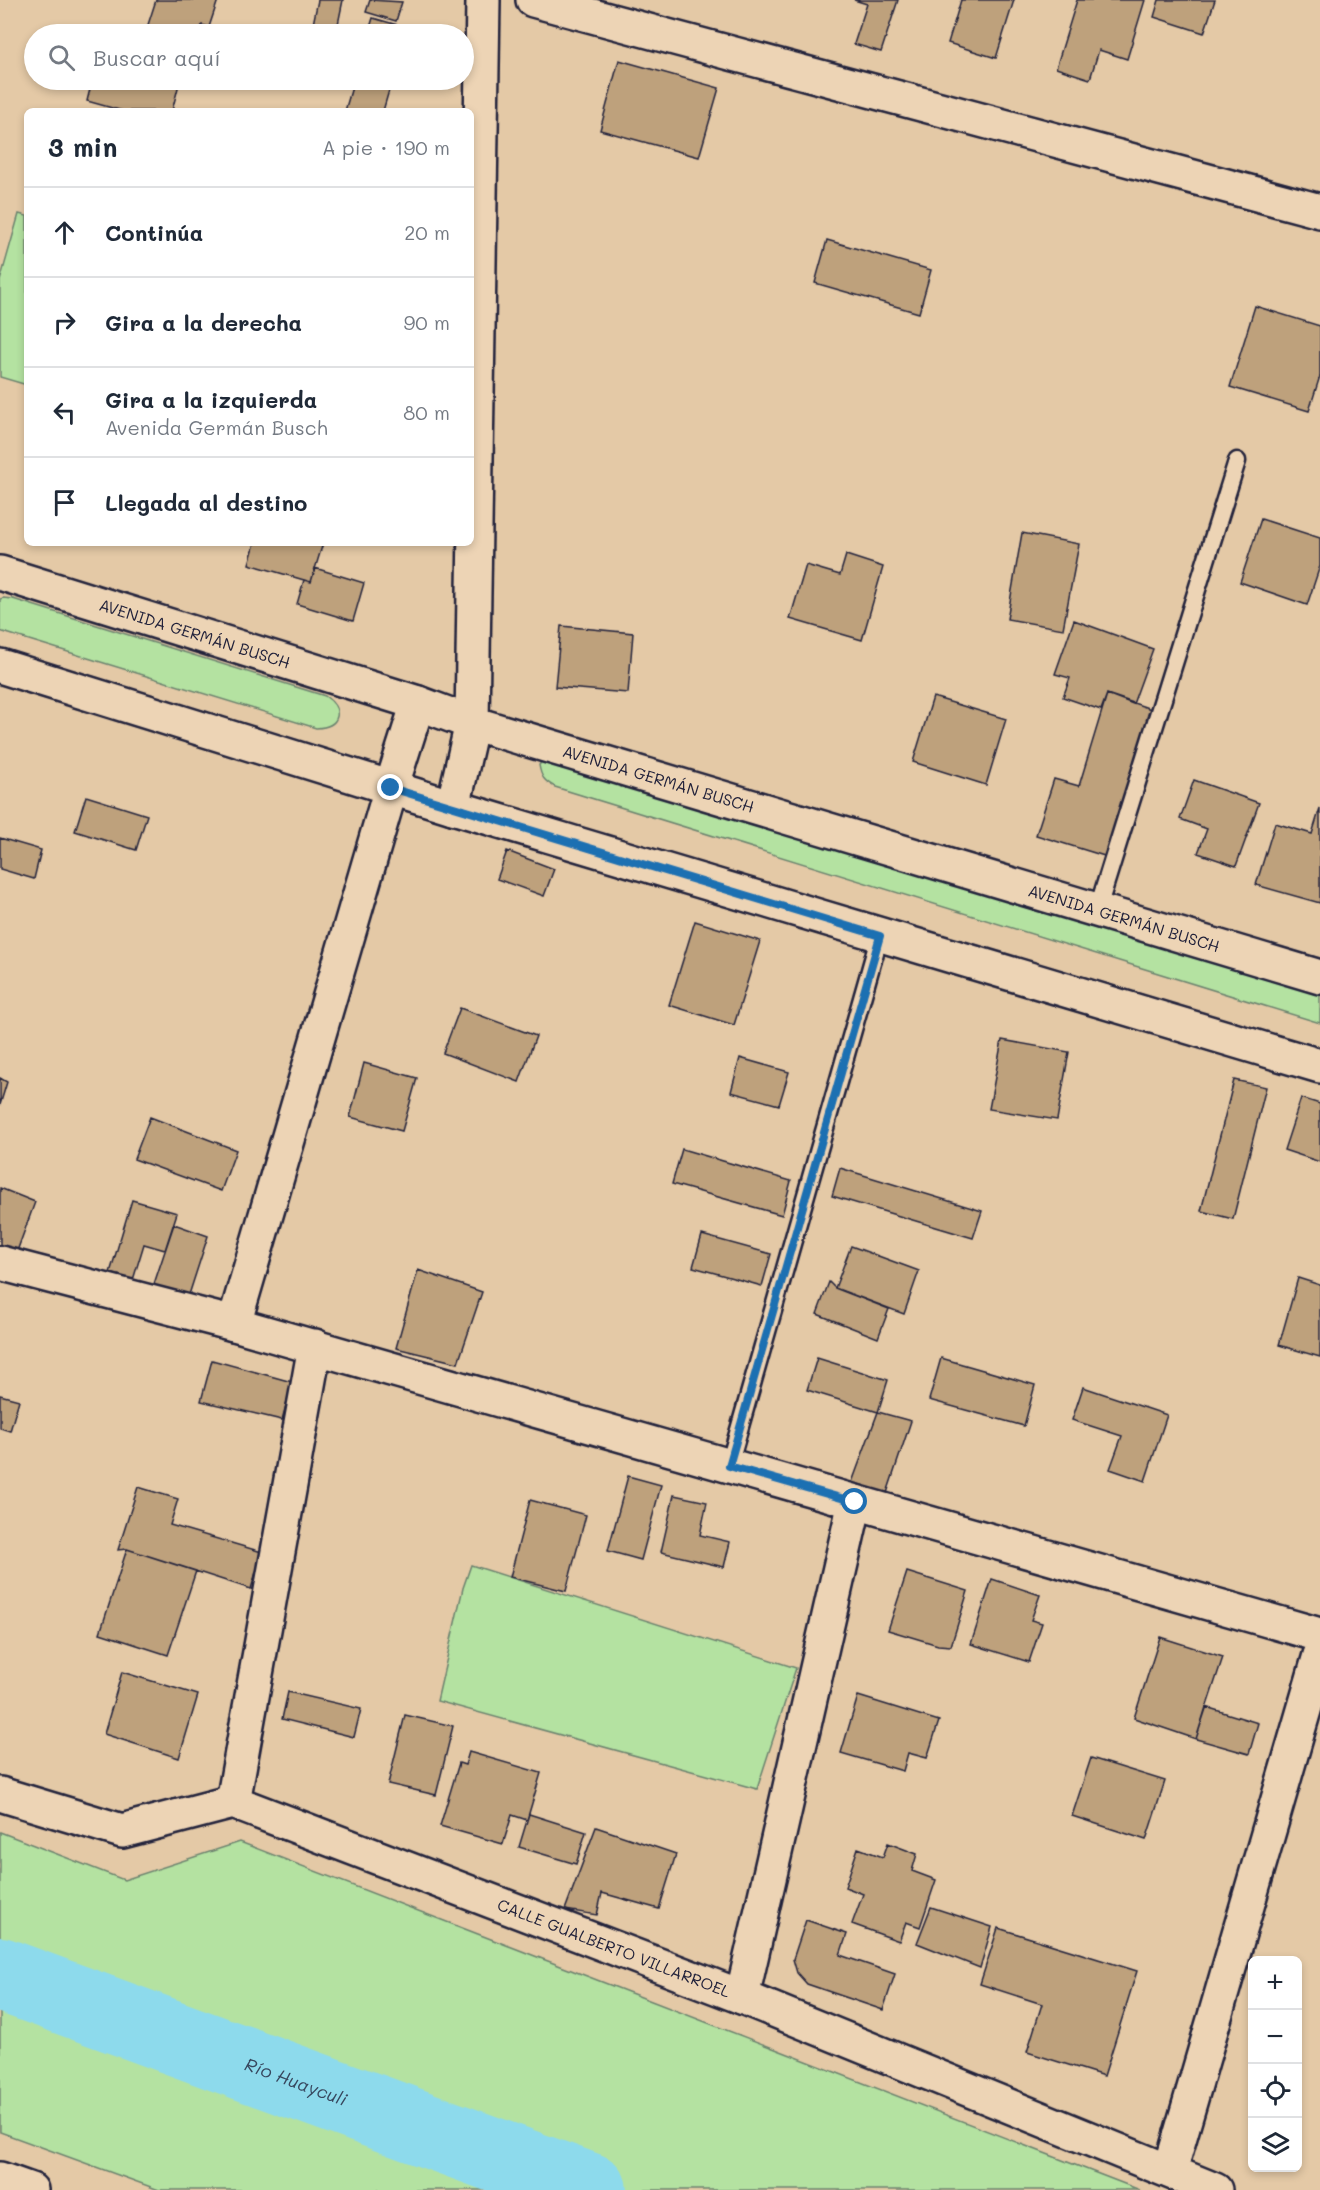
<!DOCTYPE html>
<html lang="es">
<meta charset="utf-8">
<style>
body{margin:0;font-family:Mali,sans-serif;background:#f2f2f3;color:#1f2937}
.controls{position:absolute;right:18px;bottom:18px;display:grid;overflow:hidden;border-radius:9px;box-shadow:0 3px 9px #0003}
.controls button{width:54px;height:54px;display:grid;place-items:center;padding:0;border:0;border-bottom:2px solid #e0e1e3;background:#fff;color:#1f2937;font:30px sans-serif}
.stop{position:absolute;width:18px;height:18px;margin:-14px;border:4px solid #1f6fb2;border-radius:50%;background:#fff}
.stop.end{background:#1f6fb2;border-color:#fff;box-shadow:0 2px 6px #0008}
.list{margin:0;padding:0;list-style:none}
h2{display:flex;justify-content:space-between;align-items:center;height:78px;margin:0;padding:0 24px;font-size:26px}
h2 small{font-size:20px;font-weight:400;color:#747a83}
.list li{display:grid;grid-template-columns:39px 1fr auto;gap:18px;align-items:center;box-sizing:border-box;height:90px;padding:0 24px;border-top:2px solid #e0e1e3}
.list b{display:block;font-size:22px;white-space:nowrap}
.list p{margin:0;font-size:20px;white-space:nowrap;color:#747a83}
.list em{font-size:20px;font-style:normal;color:#747a83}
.icon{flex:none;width:33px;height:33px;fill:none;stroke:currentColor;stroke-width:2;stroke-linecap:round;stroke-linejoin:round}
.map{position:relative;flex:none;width:1320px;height:2190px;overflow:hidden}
.search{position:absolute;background:#fff;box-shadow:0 3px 9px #0003;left:24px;top:24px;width:450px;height:66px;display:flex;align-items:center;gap:15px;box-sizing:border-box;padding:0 21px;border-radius:33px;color:#747a83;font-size:22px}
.panel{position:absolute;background:#fff;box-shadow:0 3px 9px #0003;left:24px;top:108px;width:450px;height:438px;border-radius:9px}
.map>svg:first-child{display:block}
.green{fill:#b4e2a1;stroke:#6b826e;stroke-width:1.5}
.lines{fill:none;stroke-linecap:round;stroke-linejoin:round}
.river{stroke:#8ddaec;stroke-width:74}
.building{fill:#bea17c;stroke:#22223b;stroke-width:1.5}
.lane-casing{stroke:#22223b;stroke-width:21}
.street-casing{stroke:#22223b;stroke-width:38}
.secondary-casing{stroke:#22223b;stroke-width:38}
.lane{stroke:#edd4b5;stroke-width:16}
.street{stroke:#edd4b5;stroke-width:33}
.secondary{stroke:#edd4b5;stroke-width:33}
.route{stroke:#1f6fb2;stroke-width:8}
.labels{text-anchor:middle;stroke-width:4.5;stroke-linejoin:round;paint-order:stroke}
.street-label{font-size:16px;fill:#22223b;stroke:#edd4b5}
.water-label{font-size:18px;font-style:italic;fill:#37475e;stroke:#edd4b5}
</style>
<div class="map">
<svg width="1320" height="2190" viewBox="0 0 1320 2190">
<rect width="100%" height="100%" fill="#e4c9a6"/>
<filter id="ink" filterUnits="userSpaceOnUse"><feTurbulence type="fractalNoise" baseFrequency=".0167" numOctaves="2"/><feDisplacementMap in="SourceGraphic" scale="12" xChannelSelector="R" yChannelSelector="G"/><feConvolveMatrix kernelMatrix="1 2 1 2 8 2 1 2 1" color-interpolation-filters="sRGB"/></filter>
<g filter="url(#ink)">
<path class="green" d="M19,214L27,216V385L0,377V281Z
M3,598L13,599L325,696C344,709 341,727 316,728L3,632L0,631V599Z
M545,758L1320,987V1023L555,787C544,781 541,777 539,765Z
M471,1565L796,1668L757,1789L437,1701L463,1588Z
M0,1832L124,1880L240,1842L1140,2190H159L0,2132Z"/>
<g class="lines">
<path class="river" id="s1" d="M0,1974L590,2190"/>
</g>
<path class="building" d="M156,0H218L209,27L202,25L199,34H145Z
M318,0H343L336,34H311Z
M370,0L402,2L396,21L366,12Z
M854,0H898L881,52L854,44L867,4Z
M961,0H1014L996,58L948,43Z
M1077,0H1145L1127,59L1099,50L1090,79L1056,68Z
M1159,0H1215L1204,33L1154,17Z
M373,18L408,28L406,34H368Z
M619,60L719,88L699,157L600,130Z
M87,80H180L172,111H123L87,101L91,85Z
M354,80H392L383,111H345Z
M827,240L931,270L919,313L815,283Z
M1255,306L1320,326V376L1309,411L1230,387Z
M1261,519L1320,538V566L1307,605L1240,582Z
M1022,533L1079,544L1063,629L1007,619Z
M255,543H323L311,582L249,564Z
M846,555L883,567L862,640L790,619L806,565L840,575Z
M315,568L364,583L353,621L297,604L304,580L311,582Z
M1074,620L1153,649L1133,704L1107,694L1101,710L1063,697L1070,678L1055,674Z
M561,626L633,633L628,693L555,687Z
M1107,694L1157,711L1111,858L1036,835L1054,779L1079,786Z
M933,697L1006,719L986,785L913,762Z
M1194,780L1259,803L1236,866L1198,853L1207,829L1180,819Z
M86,796L147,815L136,850L75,831Z
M1320,808V903L1256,885L1275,823L1312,834Z
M0,838L41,850L34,879L0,869Z
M507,851L554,869L544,896L497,879Z
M695,921L760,941L734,1025L669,1005Z
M460,1008L536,1036L519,1082L443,1053Z
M1002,1040L1069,1052L1057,1120L989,1109Z
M740,1058L789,1072L779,1105L731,1092Z
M364,1063L417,1078L402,1131L350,1117Z
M0,1078L7,1082L0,1105Z
M1234,1080L1266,1087L1233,1219L1201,1211Z
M1301,1098L1320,1104V1162L1284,1150Z
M150,1117L236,1150L221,1191L134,1159Z
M682,1149L791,1181L782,1215L672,1184Z
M840,1168L982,1211L973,1238L832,1196Z
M0,1188L35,1202L16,1254L0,1248Z
M132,1200L177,1213L165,1250L144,1244L133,1280L110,1273Z
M174,1224L208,1236L186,1304L151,1293Z
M702,1235L771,1254L762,1286L693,1267Z
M851,1246L919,1271L904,1314L835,1288Z
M418,1270L482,1292L458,1363L396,1348Z
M1298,1278L1320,1285V1357L1279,1345Z
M829,1282L835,1288L889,1309L878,1338L817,1314Z
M817,1358L888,1380L878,1412L807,1390Z
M941,1358L1035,1385L1024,1426L929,1400Z
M212,1360L292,1382L282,1420L201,1401Z
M1083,1387L1167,1415L1145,1481L1110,1469L1122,1436L1072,1420Z
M0,1395L19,1400L10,1431L0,1428Z
M878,1412L911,1421L886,1496L851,1485Z
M628,1476L661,1485L641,1560L608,1551Z
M138,1487L178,1499L170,1525L262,1552L251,1589L127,1549L118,1550Z
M674,1495L707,1502L700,1535L730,1542L724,1567L661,1552Z
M530,1500L586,1515L566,1591L510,1577Z
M127,1549L196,1571L168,1655L100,1633Z
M907,1572L968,1591L951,1646L938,1645L888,1630Z
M992,1579L1040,1595L1031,1620L1042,1623L1029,1662L971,1644Z
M1160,1637L1223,1657L1196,1739L1134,1718Z
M122,1672L198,1695L179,1758L104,1734Z
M288,1692L361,1709L354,1737L282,1719Z
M858,1696L939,1721L927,1758L908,1753L903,1771L841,1753Z
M1206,1707L1258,1723L1249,1754L1196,1739Z
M405,1715L453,1726L436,1795L388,1784Z
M469,1752L541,1773L527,1820L512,1815L503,1844L440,1826L459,1763L465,1765Z
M1091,1758L1165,1781L1146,1840L1072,1816Z
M529,1814L586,1832L576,1864L519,1847Z
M596,1827L676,1854L659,1909L602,1893L597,1915L565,1910Z
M888,1843L917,1854L912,1871L936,1880L920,1927L906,1922L899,1941L852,1924L863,1894L845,1887L858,1848L883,1857Z
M931,1907L992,1927L980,1968L917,1943Z
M806,1920L847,1934L840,1955L895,1974L883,2010L807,1984L797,1973L793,1959Z
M998,1928L1137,1971L1104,2076L1027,2052L1042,2004L980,1984Z"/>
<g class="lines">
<defs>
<path id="lane" d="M1097,911L1237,461
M729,1465L880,935"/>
<g id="street">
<path d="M533,0L1320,211"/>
<path d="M453,807L472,723L483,0"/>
<path d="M0,1263L234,1324L1320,1635"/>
<path d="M234,1324L391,788L418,703"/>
<path id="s2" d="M0,1794L122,1831L233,1802L742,1997L1215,2190"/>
<path d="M233,1802L315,1346"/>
<path d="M742,1997L855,1502"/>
<path d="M1170,2171L1320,1655"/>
<path d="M0,2179L31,2190"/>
</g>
<g id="secondary">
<path id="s3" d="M0,573L418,703L472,723L1320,977"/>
<path d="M0,666L453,807L1320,1066"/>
</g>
</defs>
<use href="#lane" class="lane-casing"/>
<use href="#street" class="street-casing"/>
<use href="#secondary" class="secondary-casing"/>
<use href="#lane" class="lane"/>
<use href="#street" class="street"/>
<use href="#secondary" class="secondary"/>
</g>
</g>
<g class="lines" filter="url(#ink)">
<path class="route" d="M391,788L880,936L729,1466L855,1502"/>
</g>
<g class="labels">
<g class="street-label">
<text dy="6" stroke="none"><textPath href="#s3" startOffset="204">AVENIDA GERMÁN BUSCH</textPath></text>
<text dy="6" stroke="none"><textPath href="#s3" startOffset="690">AVENIDA GERMÁN BUSCH</textPath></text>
<text dy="6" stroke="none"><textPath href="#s3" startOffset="1176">AVENIDA GERMÁN BUSCH</textPath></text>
<text dy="6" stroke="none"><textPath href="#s2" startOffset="650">CALLE GUALBERTO VILLARROEL</textPath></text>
</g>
<g class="water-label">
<text dy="6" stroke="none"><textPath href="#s1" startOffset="315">Río Huayculi</textPath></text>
</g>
</g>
</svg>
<div class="controls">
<button>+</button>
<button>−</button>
<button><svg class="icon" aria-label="locate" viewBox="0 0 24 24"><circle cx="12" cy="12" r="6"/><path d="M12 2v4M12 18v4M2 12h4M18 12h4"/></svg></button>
<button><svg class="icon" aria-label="layers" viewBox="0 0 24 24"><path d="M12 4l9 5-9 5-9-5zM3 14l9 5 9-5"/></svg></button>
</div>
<div class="stop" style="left:855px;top:1502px"></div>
<div class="stop end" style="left:391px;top:788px"></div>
<div class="search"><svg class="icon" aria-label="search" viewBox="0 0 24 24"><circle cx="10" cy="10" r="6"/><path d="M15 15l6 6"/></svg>Buscar aquí</div>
<section class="panel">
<h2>3 min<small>A pie · 190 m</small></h2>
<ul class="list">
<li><svg class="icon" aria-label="ahead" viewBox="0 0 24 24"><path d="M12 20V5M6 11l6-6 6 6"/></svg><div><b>Continúa</b></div><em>20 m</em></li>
<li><svg class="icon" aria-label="right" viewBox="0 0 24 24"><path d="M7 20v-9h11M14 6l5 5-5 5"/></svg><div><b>Gira a la derecha</b></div><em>90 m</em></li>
<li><svg class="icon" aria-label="left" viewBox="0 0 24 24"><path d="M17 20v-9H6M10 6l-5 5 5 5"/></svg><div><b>Gira a la izquierda</b><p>Avenida Germán Busch</p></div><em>80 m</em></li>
<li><svg class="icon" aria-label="arrive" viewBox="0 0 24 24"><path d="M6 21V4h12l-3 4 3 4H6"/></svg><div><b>Llegada al destino</b></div></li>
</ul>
</section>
</div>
